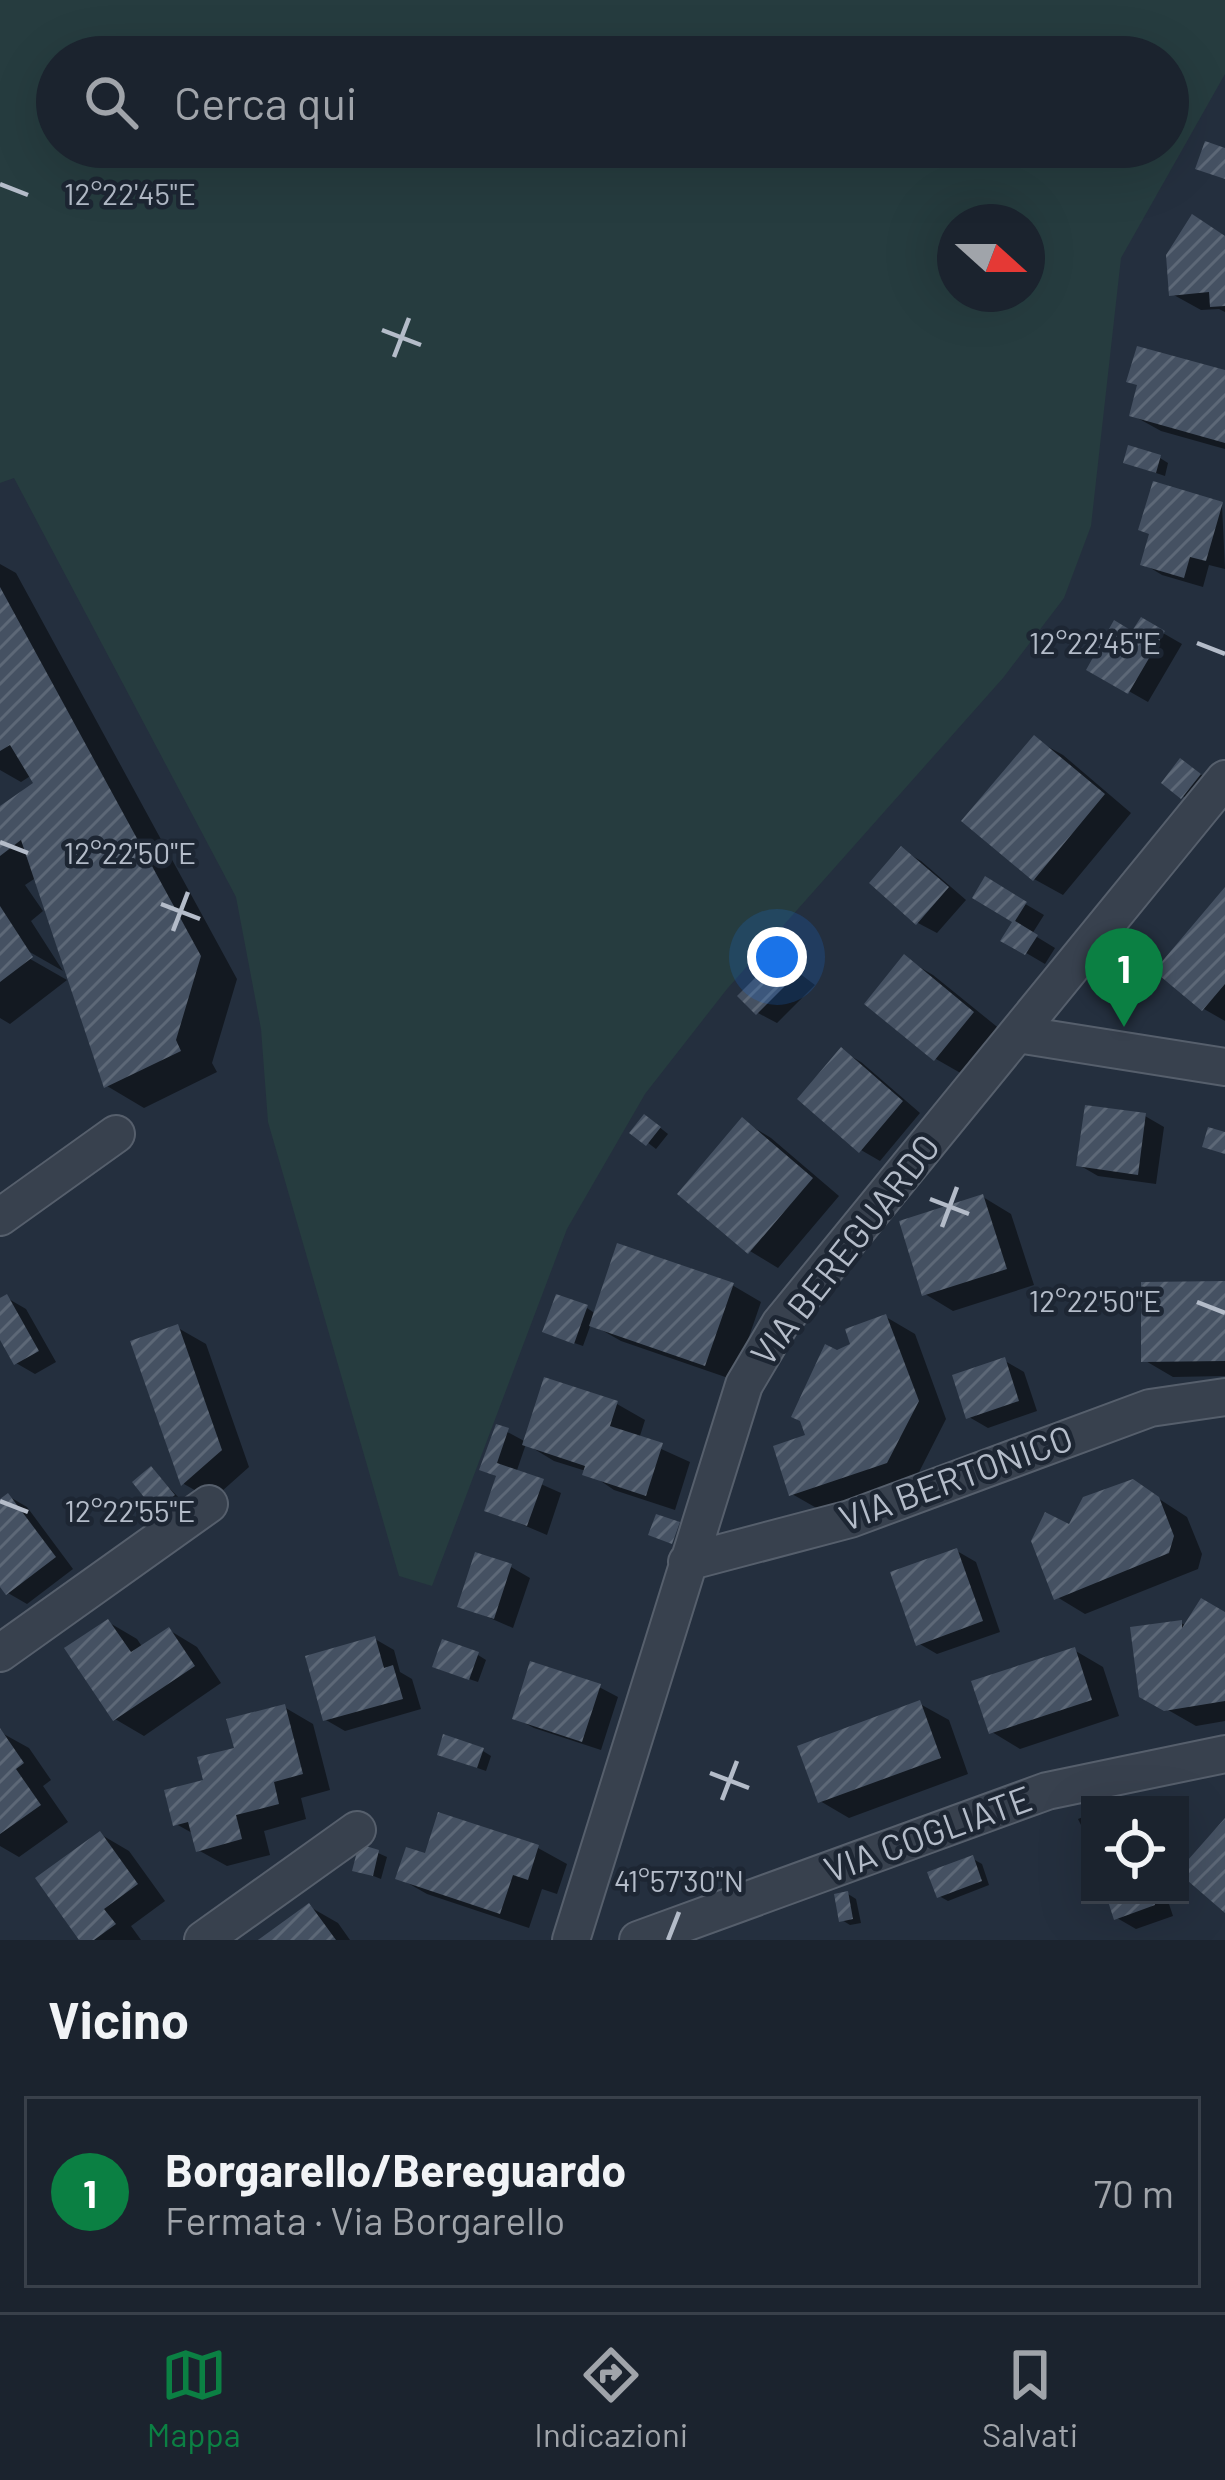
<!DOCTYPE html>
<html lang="it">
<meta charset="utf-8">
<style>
body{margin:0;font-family:Barlow,sans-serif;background:#242b36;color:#f1f3f6}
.controls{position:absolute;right:36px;bottom:36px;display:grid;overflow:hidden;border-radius:0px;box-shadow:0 12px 48px #0002}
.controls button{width:108px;height:108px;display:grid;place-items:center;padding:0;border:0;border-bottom:3px solid #39404a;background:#1b232e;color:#f1f3f6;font:60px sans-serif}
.compass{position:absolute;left:937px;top:204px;width:108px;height:108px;border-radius:50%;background:#1b232e;box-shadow:0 12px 48px #0002;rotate:111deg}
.you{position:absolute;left:777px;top:957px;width:42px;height:42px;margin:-30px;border:9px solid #fff;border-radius:50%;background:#1a73e8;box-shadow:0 0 0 18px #1a73e833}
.badge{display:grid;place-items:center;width:78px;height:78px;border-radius:50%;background:#0b8043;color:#fff;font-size:39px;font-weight:700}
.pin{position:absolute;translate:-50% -99px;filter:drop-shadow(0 3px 6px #0008)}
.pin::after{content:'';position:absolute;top:63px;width:42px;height:36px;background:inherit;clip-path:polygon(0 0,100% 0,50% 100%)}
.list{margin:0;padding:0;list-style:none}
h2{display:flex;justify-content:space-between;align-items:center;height:156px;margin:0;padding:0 48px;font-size:51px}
h2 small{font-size:39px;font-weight:400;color:#a0a4aa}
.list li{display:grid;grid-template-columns:78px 1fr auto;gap:36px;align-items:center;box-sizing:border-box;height:192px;margin:0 24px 24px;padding:0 24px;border:3px solid #39404a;border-radius:0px}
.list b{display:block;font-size:45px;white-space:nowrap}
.list p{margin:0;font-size:39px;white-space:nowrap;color:#a0a4aa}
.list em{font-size:39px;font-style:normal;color:#a0a4aa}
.icon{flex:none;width:66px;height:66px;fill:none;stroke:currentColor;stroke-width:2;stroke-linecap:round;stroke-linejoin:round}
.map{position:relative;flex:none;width:1225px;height:1940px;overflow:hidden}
.search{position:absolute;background:#1b232e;box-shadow:0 12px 48px #0002;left:36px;right:36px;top:36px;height:132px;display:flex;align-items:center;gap:30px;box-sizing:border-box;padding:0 42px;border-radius:66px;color:#a0a4aa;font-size:45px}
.sheet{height:372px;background:#1b232e}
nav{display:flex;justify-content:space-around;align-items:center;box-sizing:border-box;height:168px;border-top:3px solid #39404a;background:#1b232e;font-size:33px;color:#a0a4aa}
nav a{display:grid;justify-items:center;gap:6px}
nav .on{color:#0b8043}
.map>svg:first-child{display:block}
.green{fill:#263c3f;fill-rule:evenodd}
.shadow{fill:#0007}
.building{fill:url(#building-hatch)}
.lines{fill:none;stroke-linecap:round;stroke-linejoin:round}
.minor-casing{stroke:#565f6c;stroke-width:40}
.minor{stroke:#38414e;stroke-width:36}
.ticks{fill:none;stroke:#b4bcc9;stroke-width:4.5}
.labels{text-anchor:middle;stroke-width:9;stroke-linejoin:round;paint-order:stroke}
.street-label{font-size:36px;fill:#b4bcc9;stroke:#1d2633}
.ticks-label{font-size:30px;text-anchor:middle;fill:#b4bcc9;stroke:#1d2633;stroke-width:9;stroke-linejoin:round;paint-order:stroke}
</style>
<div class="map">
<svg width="1225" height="1940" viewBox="0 0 1225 1940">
<defs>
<pattern id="building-hatch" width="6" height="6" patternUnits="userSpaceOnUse" patternTransform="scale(3)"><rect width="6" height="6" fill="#455162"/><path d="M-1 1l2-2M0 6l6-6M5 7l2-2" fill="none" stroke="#5d6877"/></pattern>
</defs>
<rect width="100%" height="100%" fill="#242f3e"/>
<path class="green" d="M0,0H1225V74L1121,258L1091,526L1064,598L1003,678L727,989L645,1094L567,1229L432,1586L399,1576L268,1122L261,1029L236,897L14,478L0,483ZM57,57H1168V147H57ZM955,222H1027V294H955Z"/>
<path class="shadow" d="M1225,237V312L1219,309L1201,310L1172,294Z
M1225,373V449L1161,431L1132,415L1140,387Z
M1160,458L1168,463L1165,476L1135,466Z
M1222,505L1225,569L1209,565L1203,587L1162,575L1144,564Z
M0,564L16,573L237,979L212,1063L217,1072L144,1108L107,1086L37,877L25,885L43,911L31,921L63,971L21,947L18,952L67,980L10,1024L0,1018V810L37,784L32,775L21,782L0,770Z
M1142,621L1182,644L1148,702L1090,669L1134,635Z
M1034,739L1063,755L1131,813L1063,895L1034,879Z
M1190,766L1208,780L1191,801L1183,796Z
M902,850L921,861L966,900L937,933L918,923Z
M986,881L1044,915L1032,934L1055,948L1045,964L1004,940L1016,921L976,897Z
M1225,892V1021L1204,1009Z
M779,958L815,985L777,1023L758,1013Z
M904,958L933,975L1001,1030L964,1075L936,1059L868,1003Z
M842,1051L861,1062L920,1113L880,1161L861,1150Z
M1145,1116L1164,1127L1156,1184L1098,1176L1079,1165Z
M743,1121L771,1138L839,1196L778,1268L750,1251Z
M653,1122L668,1134L656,1149L634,1132Z
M983,1197L1011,1214L1034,1285L953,1311L925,1294Z
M1225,1284V1376L1173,1377L1144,1360Z
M732,1285L761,1302L734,1380L621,1341L591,1324L583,1346L554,1336L587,1308L596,1314Z
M7,1298L26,1309L56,1362L35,1374L16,1363L0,1334V1302Z
M886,1317L915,1334L946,1419L916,1478L820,1510L792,1494L837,1353L854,1346Z
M178,1328L206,1344L249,1467L212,1500L184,1484L134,1343Z
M1005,1361L1024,1372L1037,1411L988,1428L969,1417Z
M617,1404L645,1420L639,1439L690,1462L675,1510L614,1490L586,1471L554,1461L526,1444L516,1473L561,1493L547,1535L488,1510L499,1478L483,1469L498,1427L526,1442Z
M152,1470L181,1500L165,1513L157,1508Z
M1133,1482L1187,1517L1202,1554L1198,1569L1085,1614L1057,1597L1070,1528Z
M8,1496L27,1507L73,1569L27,1604L8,1593L0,1582V1502Z
M957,1551L976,1562L1000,1632L937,1654L918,1643Z
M511,1567L530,1578L513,1628L460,1605Z
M1225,1615V1721L1196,1726L1142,1695L1181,1623L1187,1626Z
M108,1622L137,1639L143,1648L169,1630L197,1647L221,1683L144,1736L115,1719Z
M375,1639L394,1650L400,1672L412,1679L421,1709L345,1731L326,1720Z
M1074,1650L1103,1667L1119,1716L1020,1749L992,1732Z
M478,1655L486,1660L478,1682L445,1671Z
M599,1687L618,1697L601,1750L534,1728L515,1718Z
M920,1704L949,1720L968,1774L849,1818L820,1801Z
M284,1707L313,1724L330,1790L301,1798L306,1819L264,1831L270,1855L227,1866L198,1850L194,1834L176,1824L207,1782Z
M0,1732L29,1748L51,1780L43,1786L68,1822L19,1857L0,1846Z
M483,1751L491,1756L486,1771L449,1758Z
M1090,1814V1843L1078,1819Z
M440,1816L538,1848L567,1864L557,1894L542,1889L529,1928L427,1894L399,1878L427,1857Z
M100,1834L129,1851L165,1901L131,1926L141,1940H83Z
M378,1853L387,1857L381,1879L356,1869Z
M973,1859L982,1864L989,1885L948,1901L939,1896Z
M848,1894L856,1899L861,1923L850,1925L842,1920Z
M1109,1895H1166L1173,1916L1136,1929L1117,1918Z
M310,1907L338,1923L350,1940H263Z"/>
<path class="building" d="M1205,141L1225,148V179L1195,169Z
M1192,214L1225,236V306L1210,307L1209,292L1169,296L1166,255Z
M1137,346L1225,370V443L1129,416L1137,385L1126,382Z
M1128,445L1161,455L1156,473L1123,463Z
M1153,481L1223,502L1206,561L1190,557L1184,578L1140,565L1149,534L1138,530Z
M0,587L201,956L176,1040L181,1051L104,1088L21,840L0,856V806L33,783L10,745L0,751Z
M1141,617L1165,631L1128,694L1086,670L1114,620L1132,631Z
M1034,735L1105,794L1033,881L961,821Z
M1180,758L1201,774L1181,799L1161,783Z
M901,846L949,887L916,925L869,883Z
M985,876L1027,902L1015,921L1038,935L1025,955L1000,941L1012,922L972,898Z
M1225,887V984L1202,1011L1154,971Z
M0,906L33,957L0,982Z
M779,954L798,973L756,1015L737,996Z
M904,954L974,1012L934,1061L864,1004Z
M841,1047L903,1101L859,1153L797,1099Z
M1085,1105L1146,1113L1138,1175L1076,1166Z
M644,1114L661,1127L646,1146L629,1133Z
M742,1117L813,1178L748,1254L677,1194Z
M1208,1127L1225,1132V1154L1202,1147Z
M983,1194L1007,1269L922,1296L899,1221Z
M617,1243L734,1283L705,1366L589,1326Z
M1225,1281V1361L1141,1362V1282Z
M7,1294L39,1351L14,1365L0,1340V1298Z
M556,1294L588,1305L574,1344L542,1332Z
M886,1314L919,1401L887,1463L789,1496L773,1446L805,1435L800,1421L791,1417L825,1344L837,1350L850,1344L845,1329Z
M178,1324L222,1450L181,1486L130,1341Z
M1005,1357L1019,1401L966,1419L952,1375Z
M544,1377L618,1401L610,1426L663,1443L646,1496L582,1475L585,1466L522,1445Z
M496,1424L509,1428L497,1463L544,1479L527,1526L484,1511L496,1476L479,1470Z
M151,1466L175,1495L155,1511L132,1482Z
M1133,1479L1159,1497L1174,1536L1169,1553L1054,1600L1031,1541L1045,1512L1069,1524L1083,1497Z
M8,1493L56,1557L6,1595L0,1587V1499Z
M656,1514L680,1522L672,1544L648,1535Z
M957,1548L983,1621L916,1646L890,1572Z
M475,1552L512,1564L494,1619L457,1607Z
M1201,1598L1225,1612V1701L1164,1711L1139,1697L1130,1627L1182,1620V1628Z
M108,1619L131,1652L169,1627L195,1666L113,1721L64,1648Z
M375,1636L384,1668L393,1665L403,1699L323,1721L305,1656Z
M442,1639L479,1652L469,1680L432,1667Z
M1075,1647L1092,1700L989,1734L971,1681Z
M530,1661L601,1684L582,1742L512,1719Z
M920,1700L941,1758L818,1803L797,1746Z
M285,1704L303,1774L274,1782L279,1804L236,1815L242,1839L196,1852L188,1822L173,1826L164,1790L203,1780L197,1757L234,1748L226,1719Z
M0,1728L24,1763L16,1769L41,1805L0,1834Z
M443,1734L484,1748L477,1768L437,1755Z
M438,1812L539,1845L528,1880L513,1875L500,1914L395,1879L406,1847L425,1853Z
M1225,1818V1913L1180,1874V1869Z
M100,1831L138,1884L104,1909L116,1924L94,1940H79L35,1878Z
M359,1844L379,1850L373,1876L352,1871Z
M973,1855L982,1881L937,1898L927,1872Z
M848,1891L853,1919L839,1922L834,1894Z
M1106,1895H1152L1155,1905L1114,1920Z
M309,1903L336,1940H258Z"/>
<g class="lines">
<defs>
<path id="minor" d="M1017,1034L1225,1067
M0,1217L116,1134
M687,1562L850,1519L1150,1408L1225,1397
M0,1653L209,1504
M203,1940L357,1830
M571,1940L744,1385L780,1324L1225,779
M638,1940L1047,1791L1225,1754"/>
</defs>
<use href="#minor" class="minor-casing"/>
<use href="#minor" class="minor"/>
</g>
<path class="ticks" d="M0,184L28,195M382,330L421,345M394,357L409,318M1197,643L1225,654M0,842L28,853M161,904L200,919M173,931L188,892M930,1199L969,1214M942,1227L957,1187M1197,1302L1225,1313M0,1501L28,1512M710,1773L749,1788M722,1800L737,1761M668,1940L679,1912"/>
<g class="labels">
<g class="street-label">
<text transform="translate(845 1250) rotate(-52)" y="13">VIA BEREGUARDO</text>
<text transform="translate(956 1478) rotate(-20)" y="13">VIA BERTONICO</text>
<text transform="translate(928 1834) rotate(-20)" y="13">VIA COGLIATE</text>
</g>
</g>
<g class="ticks-label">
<text x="130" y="205">12°22'45"E</text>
<text x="1095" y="654">12°22'45"E</text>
<text x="130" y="864">12°22'50"E</text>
<text x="1095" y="1312">12°22'50"E</text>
<text x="130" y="1522">12°22'55"E</text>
<text x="679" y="1892">41°57'30"N</text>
</g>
</svg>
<div class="controls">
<button><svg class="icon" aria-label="locate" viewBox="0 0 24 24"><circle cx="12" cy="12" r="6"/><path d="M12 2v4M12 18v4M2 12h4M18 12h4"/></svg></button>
</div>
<svg class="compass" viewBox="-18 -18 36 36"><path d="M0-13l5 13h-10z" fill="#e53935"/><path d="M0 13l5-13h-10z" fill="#a0a4aa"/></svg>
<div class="you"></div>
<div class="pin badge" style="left:1124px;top:1027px">1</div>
<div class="search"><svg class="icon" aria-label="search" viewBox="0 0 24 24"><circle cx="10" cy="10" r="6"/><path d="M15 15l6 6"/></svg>Cerca qui</div>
</div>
<section class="sheet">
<h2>Vicino<small></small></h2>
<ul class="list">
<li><span class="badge">1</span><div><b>Borgarello/Bereguardo</b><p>Fermata · Via Borgarello</p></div><em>70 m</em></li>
</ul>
</section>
<nav>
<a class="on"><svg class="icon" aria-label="map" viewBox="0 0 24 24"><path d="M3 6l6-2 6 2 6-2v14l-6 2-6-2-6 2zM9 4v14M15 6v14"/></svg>Mappa</a>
<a><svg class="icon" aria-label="directions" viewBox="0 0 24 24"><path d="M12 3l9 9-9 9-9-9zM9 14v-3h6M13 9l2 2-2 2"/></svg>Indicazioni</a>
<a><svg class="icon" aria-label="saved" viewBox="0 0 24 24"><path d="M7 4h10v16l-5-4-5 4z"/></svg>Salvati</a>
</nav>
